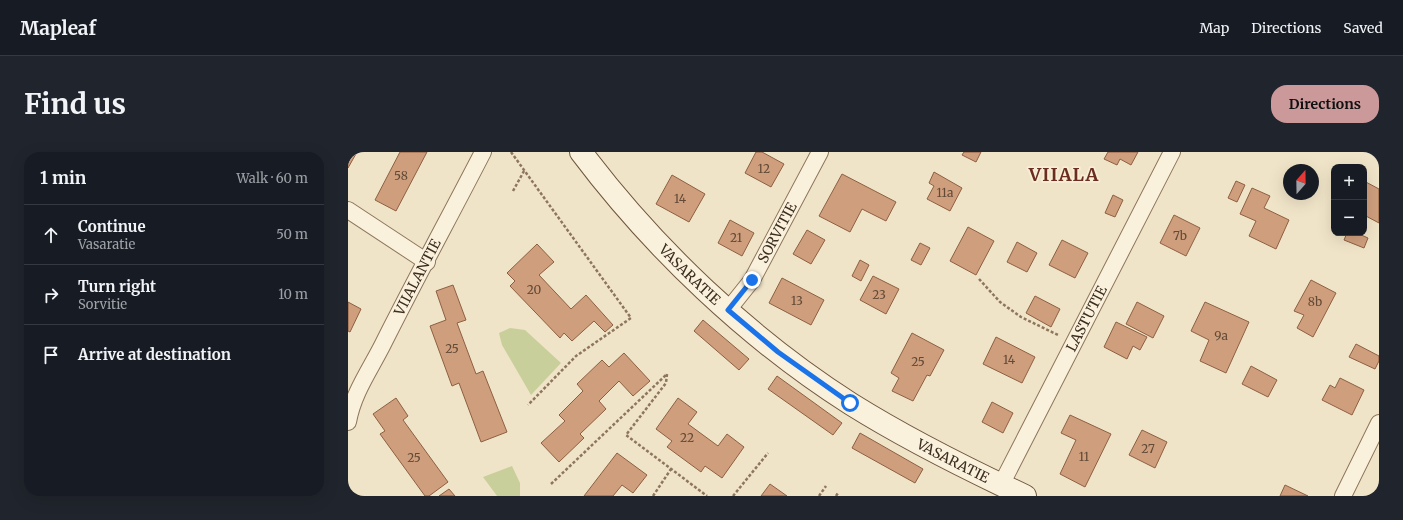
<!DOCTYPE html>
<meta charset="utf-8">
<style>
body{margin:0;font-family:Merriweather,serif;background:#20242c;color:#f1f3f6}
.controls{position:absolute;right:12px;top:12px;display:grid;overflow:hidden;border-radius:8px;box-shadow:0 4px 16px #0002}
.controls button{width:36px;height:36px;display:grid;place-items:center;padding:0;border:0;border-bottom:1px solid #363941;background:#171b24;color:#f1f3f6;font:20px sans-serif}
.compass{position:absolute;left:935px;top:12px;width:36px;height:36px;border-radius:50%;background:#171b24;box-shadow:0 4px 16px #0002;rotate:20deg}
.stop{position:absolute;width:12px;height:12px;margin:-9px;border:3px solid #1a73e8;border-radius:50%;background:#fff}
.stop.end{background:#1a73e8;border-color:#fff;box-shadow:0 1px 4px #0008}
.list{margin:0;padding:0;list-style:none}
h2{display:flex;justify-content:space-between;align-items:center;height:52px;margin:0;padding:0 16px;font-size:17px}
h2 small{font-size:13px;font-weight:400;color:#9ea1a6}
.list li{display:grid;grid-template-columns:26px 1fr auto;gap:12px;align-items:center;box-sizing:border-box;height:60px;padding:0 16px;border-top:1px solid #363941}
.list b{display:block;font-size:15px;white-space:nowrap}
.list p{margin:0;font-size:13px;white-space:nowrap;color:#9ea1a6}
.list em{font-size:13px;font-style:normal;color:#9ea1a6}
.icon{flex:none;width:22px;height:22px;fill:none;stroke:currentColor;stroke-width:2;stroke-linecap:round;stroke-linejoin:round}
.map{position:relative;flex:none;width:1031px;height:344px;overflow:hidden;border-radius:16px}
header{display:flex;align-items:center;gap:24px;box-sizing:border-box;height:56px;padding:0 20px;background:#171b24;border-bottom:1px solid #363941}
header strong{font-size:19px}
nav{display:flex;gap:22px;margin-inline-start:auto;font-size:14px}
.intro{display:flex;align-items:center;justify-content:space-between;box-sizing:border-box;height:96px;padding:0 24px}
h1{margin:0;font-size:28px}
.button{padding:10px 18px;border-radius:16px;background:#cc999b;color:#111;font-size:14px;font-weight:700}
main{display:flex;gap:24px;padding:0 24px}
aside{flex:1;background:#171b24;border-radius:16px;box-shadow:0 4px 16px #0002}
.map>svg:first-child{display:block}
.green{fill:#c9cf9b}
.building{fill:#cf9f7d;stroke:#8d5f41}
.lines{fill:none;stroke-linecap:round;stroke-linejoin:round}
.street-casing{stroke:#8d765c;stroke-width:18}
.secondary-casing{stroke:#6f573f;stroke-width:24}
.path{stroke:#8d765c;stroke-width:2.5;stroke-dasharray:3 2;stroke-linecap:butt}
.street{stroke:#faf1dc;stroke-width:16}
.secondary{stroke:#faf1dc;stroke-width:22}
.route{stroke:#1a73e8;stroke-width:5}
.labels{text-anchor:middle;stroke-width:3.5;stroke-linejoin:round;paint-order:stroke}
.number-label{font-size:12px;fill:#624a37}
.street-label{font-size:14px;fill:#3d2e20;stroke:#f7eed8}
.district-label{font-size:18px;font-weight:bold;letter-spacing:1px;fill:#6b2e1e;stroke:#f7eed8}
</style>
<header>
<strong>Mapleaf</strong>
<nav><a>Map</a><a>Directions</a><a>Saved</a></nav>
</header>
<div class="intro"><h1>Find us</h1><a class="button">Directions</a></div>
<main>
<aside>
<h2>1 min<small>Walk · 60 m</small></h2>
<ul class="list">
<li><svg class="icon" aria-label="ahead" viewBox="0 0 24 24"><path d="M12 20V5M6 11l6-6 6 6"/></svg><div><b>Continue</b><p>Vasaratie</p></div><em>50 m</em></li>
<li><svg class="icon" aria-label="right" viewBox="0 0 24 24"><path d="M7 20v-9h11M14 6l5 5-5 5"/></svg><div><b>Turn right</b><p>Sorvitie</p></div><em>10 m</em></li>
<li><svg class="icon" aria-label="arrive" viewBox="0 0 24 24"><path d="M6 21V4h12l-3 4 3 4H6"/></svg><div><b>Arrive at destination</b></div></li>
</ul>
</aside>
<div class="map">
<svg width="1031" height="344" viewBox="0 0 1031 344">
<rect width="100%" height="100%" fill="#f0e4c8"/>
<path class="green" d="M162,176L177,178L213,211L183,243L154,193L151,181Z
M164,314L172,331V344H149L135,325Z"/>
<path class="building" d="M0,0H9L0,16Z
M52,0H79L48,59L27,48Z
M408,0H414L436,12L423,35L397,21Z
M616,0H633L628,10L614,3Z
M760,0H790L783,13L772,7L769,13L756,7Z
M586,20L614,36L602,59L579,47L586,34L581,31Z
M494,22L548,50L538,69L514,57L502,80L471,64Z
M324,23L357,42L341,70L308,52Z
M888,29L897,33L889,50L880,46Z
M1016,29L1031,37V71L1016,63Z
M904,36L922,44L916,56L941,68L928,97L901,84L908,69L892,62Z
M765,43L775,48L767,65L757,61Z
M826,63L852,76L838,104L812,91Z
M382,68L406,81L394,104L370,91Z
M620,75L646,89L628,123L602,109Z
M459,78L477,88L463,112L445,102Z
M999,81H1009L1020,86L1016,96L996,88Z
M714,88L740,101L727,126L701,113Z
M669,90L689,101L679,120L659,110Z
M572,91L582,96L573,113L563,108Z
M189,92L206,110L191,123L223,157L238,143L265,173L257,180L246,169L224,189L216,181L212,186L162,134L167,129L159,121Z
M512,108L521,113L513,129L504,124Z
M525,124L551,137L538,162L512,148Z
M434,126L476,148L463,173L421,151Z
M963,128L988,141L965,185L949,176L956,163L946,159Z
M105,133L118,168L109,171L128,222L135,219L159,280L133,290L111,231L104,234L82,174L98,168L88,139Z
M687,144L712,157L703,175L678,161Z
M0,150L13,157L2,180L0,179Z
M789,150L816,164L805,186L778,172Z
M857,150L901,170L878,221L852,209L861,188L843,179Z
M355,168L401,207L391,218L346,179Z
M768,170L799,185L792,198L785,194L779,207L756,195Z
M564,181L596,198L582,224L579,223L565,249L544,239L551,226L543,221Z
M648,185L687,205L674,231L635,212Z
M1008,192L1031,204V209L1027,217L1001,205Z
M276,201L302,229L285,244L271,229L251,249L258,257L232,282L236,286L211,310L193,291L217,269L211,263L235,239L229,232L254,208L261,215Z
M903,214L929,228L920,245L894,232Z
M429,224L494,271L485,283L420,237Z
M992,226L1016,238L1004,263L974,248L982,233L987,236Z
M48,246L60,264L55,268L100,330L81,344H77L32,282L37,279L25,262Z
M330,246L349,260L340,272L370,294L379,282L396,295L374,326L357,314L353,320L319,295L324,289L308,277Z
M644,250L665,261L655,281L634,270Z
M722,263L763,282L737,335L712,322L728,288L713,281Z
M794,278L819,290L807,316L781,303Z
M512,281L575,317L567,331L504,296Z
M269,301L299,323L285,341L274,333L265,344H236Z
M422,332L439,344H413Z
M937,333L960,344H932Z
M101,337L107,344H91Z"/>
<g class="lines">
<defs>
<g id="street">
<path d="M0,58L79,110"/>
<path id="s1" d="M380,158L404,128L472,0"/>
<path id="s2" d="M0,270C5,241 22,218 35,192C67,128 102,64 135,0"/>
<path id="s3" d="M653,333L824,0"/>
<path d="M995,344L1031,271"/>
</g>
<g id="secondary">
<path id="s4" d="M233,0C306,97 401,187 503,252C559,287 617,316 677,344"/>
</g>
</defs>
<use href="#street" class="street-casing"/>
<use href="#secondary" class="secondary-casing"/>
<path class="path" d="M163,0L283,166L228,204L180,253
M165,39L176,19
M631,127L652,150L673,165L710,183
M319,222L318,231L278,283L359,344
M203,332L319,222
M305,344L323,317
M385,344L420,301
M471,344L478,334
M488,344L490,341"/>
<use href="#street" class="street"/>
<use href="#secondary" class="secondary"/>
</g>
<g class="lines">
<path class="route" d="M404,128L380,158L430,200L502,251"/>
</g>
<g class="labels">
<g class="number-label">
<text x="416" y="21">12</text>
<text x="53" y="28">58</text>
<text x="597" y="45">11a</text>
<text x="332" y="51">14</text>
<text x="832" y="88">7b</text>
<text x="388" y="90">21</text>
<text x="186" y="142">20</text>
<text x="531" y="147">23</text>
<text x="449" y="153">13</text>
<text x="967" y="154">8b</text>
<text x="873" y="188">9a</text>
<text x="104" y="201">25</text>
<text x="661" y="212">14</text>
<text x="570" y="214">25</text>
<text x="339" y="290">22</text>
<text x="800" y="301">27</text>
<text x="736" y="309">11</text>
<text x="66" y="310">25</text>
</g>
<g class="street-label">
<text dy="5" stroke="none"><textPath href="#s1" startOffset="92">SORVITIE</textPath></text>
<text dy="5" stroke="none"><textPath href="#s4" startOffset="164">VASARATIE</textPath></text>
<text dy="5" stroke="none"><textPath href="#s2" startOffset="161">VIIALANTIE</textPath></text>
<text dy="5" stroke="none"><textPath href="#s3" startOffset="187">LASTUTIE</textPath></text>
<text dy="5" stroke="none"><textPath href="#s4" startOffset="488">VASARATIE</textPath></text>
</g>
<g class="district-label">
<text x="716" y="29">VIIALA</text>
</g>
</g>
</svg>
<div class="controls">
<button>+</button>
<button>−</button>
</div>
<svg class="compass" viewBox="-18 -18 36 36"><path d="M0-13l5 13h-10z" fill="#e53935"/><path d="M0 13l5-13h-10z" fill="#9ea1a6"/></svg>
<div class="stop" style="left:502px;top:251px"></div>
<div class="stop end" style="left:404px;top:128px"></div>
</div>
</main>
